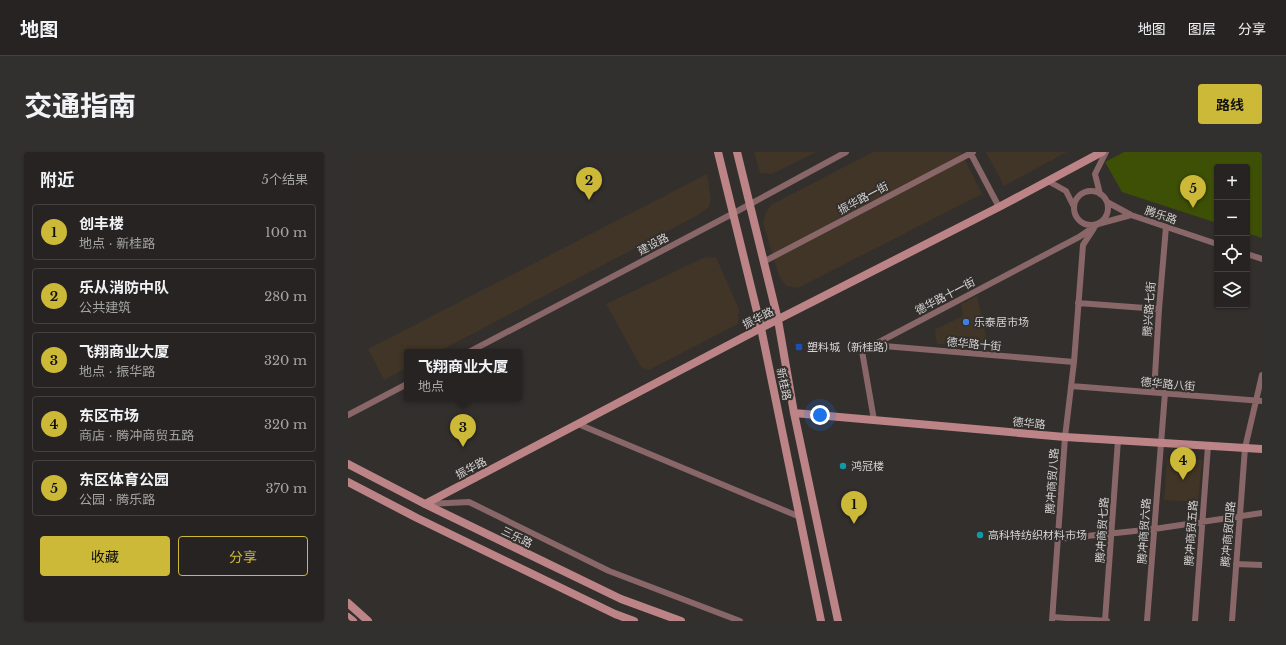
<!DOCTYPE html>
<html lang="zh">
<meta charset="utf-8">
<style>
body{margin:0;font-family:"Libre Baskerville","Noto Sans SC",serif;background:#322f2f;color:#f1f3f6}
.controls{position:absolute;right:12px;top:12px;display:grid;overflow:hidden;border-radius:4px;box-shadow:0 1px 3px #0004}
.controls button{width:36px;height:36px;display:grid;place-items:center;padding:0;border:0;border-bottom:1px solid #424040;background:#262322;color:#f1f3f6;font:20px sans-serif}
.you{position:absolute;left:472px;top:263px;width:14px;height:14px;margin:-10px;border:3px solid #fff;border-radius:50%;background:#1a73e8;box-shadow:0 0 0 6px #1a73e833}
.badge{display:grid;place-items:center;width:26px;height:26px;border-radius:50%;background:#cdb938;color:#111;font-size:13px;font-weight:700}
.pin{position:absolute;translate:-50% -33px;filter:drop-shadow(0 1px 2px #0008)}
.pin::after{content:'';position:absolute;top:21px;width:14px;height:12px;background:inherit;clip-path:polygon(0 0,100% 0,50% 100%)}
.popup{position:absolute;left:56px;top:197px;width:118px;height:52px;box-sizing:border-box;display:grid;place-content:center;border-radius:4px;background:#262322;filter:drop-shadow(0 1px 3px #0005);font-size:13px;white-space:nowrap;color:#a4a4a5}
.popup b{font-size:15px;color:#f1f3f6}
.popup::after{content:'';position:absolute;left:50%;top:100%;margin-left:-8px;border:8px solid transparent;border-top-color:#262322}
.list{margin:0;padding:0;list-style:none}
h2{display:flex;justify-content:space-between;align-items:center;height:52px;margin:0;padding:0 16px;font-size:17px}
h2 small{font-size:13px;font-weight:400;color:#a4a4a5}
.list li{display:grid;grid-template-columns:26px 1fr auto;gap:12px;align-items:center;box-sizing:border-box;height:56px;margin:0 8px 8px;padding:0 8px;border:1px solid #424040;border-radius:4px}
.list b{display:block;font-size:15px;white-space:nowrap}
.list p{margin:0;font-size:13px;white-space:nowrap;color:#a4a4a5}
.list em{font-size:13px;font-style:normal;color:#a4a4a5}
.actions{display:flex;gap:8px;padding:12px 16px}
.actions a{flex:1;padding:9px 0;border:1px solid #cdb938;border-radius:4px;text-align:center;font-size:14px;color:#cdb938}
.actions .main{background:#cdb938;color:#111}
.icon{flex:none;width:22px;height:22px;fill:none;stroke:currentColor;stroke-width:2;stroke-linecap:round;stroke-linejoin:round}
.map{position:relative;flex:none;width:914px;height:469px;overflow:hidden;border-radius:4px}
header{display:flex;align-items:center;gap:24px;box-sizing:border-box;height:56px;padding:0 20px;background:#262322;border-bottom:1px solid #424040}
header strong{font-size:19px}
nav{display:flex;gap:22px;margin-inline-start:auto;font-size:14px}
.intro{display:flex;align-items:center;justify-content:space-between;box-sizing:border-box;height:96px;padding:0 24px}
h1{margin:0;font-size:28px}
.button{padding:10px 18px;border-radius:4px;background:#cdb938;color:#111;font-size:14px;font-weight:700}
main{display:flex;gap:24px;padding:0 24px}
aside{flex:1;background:#262322;border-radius:4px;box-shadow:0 1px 3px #0004}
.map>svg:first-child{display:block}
.commercial{fill:#403526}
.green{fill:#3e5005}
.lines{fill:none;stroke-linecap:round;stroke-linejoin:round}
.street{stroke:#896667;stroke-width:6}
.secondary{stroke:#bc8486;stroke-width:8}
.shop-dot{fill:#3f7fe0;stroke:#322f2d;stroke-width:1.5}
.transit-dot{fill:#1a4fb4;stroke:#322f2d;stroke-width:1.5}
.culture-dot{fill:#0f9aa8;stroke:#322f2d;stroke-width:1.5}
.labels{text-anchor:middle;stroke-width:4;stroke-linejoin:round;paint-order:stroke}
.street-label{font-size:11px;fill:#d5d3d2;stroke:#322f2d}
.poi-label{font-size:11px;fill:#d5d3d2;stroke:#322f2d;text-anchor:start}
</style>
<header>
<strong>地图</strong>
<nav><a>地图</a><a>图层</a><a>分享</a></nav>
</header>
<div class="intro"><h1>交通指南</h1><a class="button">路线</a></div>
<main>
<aside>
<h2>附近<small>5个结果</small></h2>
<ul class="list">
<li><span class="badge">1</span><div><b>创丰楼</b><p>地点 · 新桂路</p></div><em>100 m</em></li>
<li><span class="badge">2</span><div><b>乐从消防中队</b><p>公共建筑</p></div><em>280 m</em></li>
<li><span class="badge">3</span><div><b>飞翔商业大厦</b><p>地点 · 振华路</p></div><em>320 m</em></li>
<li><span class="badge">4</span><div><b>东区市场</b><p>商店 · 腾冲商贸五路</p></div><em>320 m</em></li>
<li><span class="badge">5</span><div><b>东区体育公园</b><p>公园 · 腾乐路</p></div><em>370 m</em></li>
</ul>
<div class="actions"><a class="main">收藏</a><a>分享</a></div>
</aside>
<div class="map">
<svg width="914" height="469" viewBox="0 0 914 469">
<rect width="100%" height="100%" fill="#322f2d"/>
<path class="commercial" d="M406,0H468L424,22L412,21Z
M525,0H613L634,42L450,136L438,134L431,124L415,71L417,62L423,53Z
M638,0H719L656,34Z
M359,22L363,46L361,55L350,63L90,200H59V216L36,228L20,197Z
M368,105L391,157L390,172L301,218L293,215L258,152L355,106Z
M629,144L640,194L589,192L587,179L588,177L615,164L613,152Z
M819,306L854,308L850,350L816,348Z"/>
<path class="green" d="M776,0H914V86L899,81V15H869V71L774,40L757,10Z"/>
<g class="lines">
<path class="street" d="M622,0L651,55
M700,29L718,39L726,55
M726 56a17 17 0 1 1 34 0a17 17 0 1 1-34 0Z
M752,42L747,22L758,0
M759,50L783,63
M899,102L914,107
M415,110L625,0
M730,151L811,157
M524,193L726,210
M121,200L384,62L498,0
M723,234L914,249
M806,240L811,157L818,75
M0,263L59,232
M526,268L514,199L731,85L750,72L783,63L869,92
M230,272L452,365
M79,352L121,350L261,419L392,469
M710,387L806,377L914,361
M888,412L914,413
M705,465L759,469
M704,469L717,285L726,210L735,93L746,76
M757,469L770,288
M799,469L817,241
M847,469L860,294
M884,469L897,296L914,223"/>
<path class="secondary" d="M370,0L413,176L473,469
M389,0L430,168L446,261L490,469
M446,261L717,285L914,297
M0,312L77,352L273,447L333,469
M0,330L69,366L267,462L286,469
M77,352L413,176L651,55L754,0
M0,451L20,469
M0,465L5,469"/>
</g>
<circle class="shop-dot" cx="618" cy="170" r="4"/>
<rect class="transit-dot" x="447" y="191" width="8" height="8" rx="2"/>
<g class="culture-dot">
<circle cx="495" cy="314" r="4"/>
<circle cx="632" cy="383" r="4"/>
</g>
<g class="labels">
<g class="street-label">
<text transform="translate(515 46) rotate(-28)" y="4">振华路一街</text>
<text transform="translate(813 63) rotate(19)" y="4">腾乐路</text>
<text transform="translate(305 92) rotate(-28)" y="4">建设路</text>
<text transform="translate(597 144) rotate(-28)" y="4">德华路十一街</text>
<text transform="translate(801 157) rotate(-86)" y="4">腾兴路七街</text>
<text transform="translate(410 166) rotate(-27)" y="4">振华路</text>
<text transform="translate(626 192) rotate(5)" y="4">德华路十街</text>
<text transform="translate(436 232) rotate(78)" y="4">新桂路</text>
<text transform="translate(820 232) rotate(5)" y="4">德华路八街</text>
<text transform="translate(681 271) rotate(5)" y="4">德华路</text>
<text transform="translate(123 316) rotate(-28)" y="4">振华路</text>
<text transform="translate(704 329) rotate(-86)" y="4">腾冲商贸八路</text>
<text transform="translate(754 378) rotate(-86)" y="4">腾冲商贸七路</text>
<text transform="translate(796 379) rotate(-86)" y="4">腾冲商贸六路</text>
<text transform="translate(843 381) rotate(-86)" y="4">腾冲商贸五路</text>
<text transform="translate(880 382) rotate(-85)" y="4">腾冲商贸四路</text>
<text transform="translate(169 385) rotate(26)" y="4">三乐路</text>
</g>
<g class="poi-label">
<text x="626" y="174">乐泰居市场</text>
<text x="459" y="199">塑料城（新桂路）</text>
<text x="503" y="318">鸿冠楼</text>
<text x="640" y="387">高科特纺织材料市场</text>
</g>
</g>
</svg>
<div class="controls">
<button>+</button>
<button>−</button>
<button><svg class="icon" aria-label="locate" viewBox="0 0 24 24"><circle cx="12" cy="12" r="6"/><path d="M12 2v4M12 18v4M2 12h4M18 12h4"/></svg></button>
<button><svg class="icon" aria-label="layers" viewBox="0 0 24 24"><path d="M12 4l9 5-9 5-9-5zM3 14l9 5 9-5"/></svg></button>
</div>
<div class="you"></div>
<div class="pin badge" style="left:506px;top:372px">1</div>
<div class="pin badge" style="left:241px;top:48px">2</div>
<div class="pin badge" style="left:115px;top:295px">3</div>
<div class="popup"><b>飞翔商业大厦</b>地点</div>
<div class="pin badge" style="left:835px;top:328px">4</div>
<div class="pin badge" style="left:845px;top:56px">5</div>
</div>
</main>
